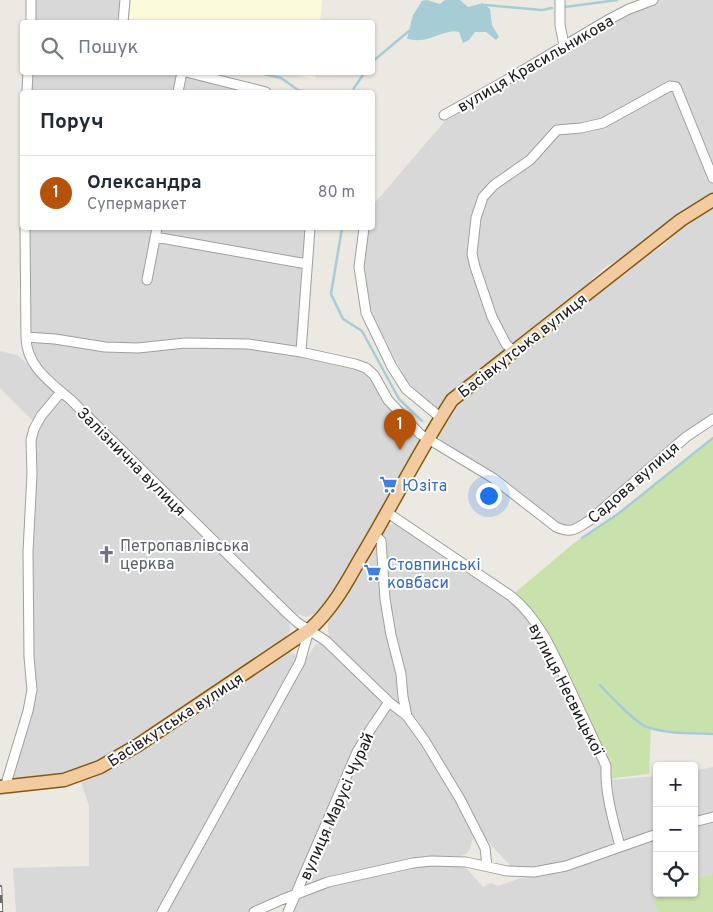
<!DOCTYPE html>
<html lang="uk">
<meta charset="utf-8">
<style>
body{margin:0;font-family:Overpass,sans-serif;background:#f2f2f3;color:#1f2937}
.controls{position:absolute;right:15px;bottom:15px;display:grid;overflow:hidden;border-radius:5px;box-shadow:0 1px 4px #0004}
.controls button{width:45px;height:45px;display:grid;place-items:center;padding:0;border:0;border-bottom:1px solid #e0e1e3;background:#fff;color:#1f2937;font:25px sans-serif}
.you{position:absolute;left:488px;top:495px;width:18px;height:18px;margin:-12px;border:4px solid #fff;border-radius:50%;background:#1a73e8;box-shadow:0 0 0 8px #1a73e833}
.badge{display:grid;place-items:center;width:32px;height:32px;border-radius:50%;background:#b45309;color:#fff;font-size:16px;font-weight:700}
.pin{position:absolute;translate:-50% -41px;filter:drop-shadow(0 1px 2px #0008)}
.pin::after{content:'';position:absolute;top:26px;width:18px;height:15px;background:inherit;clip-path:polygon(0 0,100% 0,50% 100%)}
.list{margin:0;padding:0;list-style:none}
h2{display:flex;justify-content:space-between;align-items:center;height:65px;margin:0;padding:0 20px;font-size:21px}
h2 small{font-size:16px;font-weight:400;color:#747a83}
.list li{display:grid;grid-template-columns:32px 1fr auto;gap:15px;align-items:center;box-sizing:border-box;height:75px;padding:0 20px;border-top:1px solid #e0e1e3}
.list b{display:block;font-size:19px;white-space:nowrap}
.list p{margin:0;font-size:16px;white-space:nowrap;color:#747a83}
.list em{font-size:16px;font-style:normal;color:#747a83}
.icon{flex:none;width:28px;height:28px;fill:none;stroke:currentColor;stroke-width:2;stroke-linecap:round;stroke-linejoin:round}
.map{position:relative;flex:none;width:713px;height:912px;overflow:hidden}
.search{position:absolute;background:#fff;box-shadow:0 1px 4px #0004;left:20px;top:20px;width:355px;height:55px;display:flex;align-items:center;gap:12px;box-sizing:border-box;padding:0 18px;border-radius:5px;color:#747a83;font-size:19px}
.panel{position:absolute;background:#fff;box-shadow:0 1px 4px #0004;left:20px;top:90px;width:355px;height:140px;border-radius:5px}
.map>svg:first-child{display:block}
.residential{fill:#d9d8d8}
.education{fill:#fbfadb}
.grass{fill:#c9e2ab}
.water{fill:#a6cdd6}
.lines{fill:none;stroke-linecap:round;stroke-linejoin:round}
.stream{stroke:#a6cdd6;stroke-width:2.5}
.minor-casing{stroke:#9f9f9f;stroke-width:11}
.primary-casing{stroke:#84580e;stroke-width:15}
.minor{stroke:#fff;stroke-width:9}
.primary{stroke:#f2cba0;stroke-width:12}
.rail-casing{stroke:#696969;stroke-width:4.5}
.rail{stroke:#fff;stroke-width:2.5;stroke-dasharray:8;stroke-linecap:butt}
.labels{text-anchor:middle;stroke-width:4;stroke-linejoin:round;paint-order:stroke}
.street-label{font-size:16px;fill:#1b1b1b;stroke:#fff}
.shop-label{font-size:16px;fill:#366cbe;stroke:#fff;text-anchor:start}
.worship-label{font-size:16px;fill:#5b616d;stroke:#fff;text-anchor:start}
</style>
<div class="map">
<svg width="713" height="912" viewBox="0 0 713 912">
<rect width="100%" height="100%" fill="#ece8e2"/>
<path class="residential" d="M34,0H121L120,22H34Z
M657,0H713V193L685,211L626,257L607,266L593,278L583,289L453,392L440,408L431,407L406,380L381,331L370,308L363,281V270L368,228H372L373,205L445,121L603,26Z
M32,72L171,73L252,92H31Z
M713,206V416L577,525L564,527L441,442L438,434L456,406L474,387L638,261L662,247L685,225Z
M28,228H307L297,348L231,339L204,338L114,344L32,333L30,332Z
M35,341L134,352L187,347L262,349L343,364L367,372L390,409L421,439V442L325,603L319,610L312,615L306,617L300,615L289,610L48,373L33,357L30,346Z
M0,351L17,355L56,389L288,618L290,627L289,632L282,642L228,676L217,687L104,759L72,771L11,781L30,715L32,656L33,444L38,426L0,388Z
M394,523L401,524L441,555L494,587L516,603L532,621L605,767L610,822L614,844L581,857L555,864L533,868L511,866L492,846L482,833L417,719L396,704L330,640L328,631V623L343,597L360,576L388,526Z
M321,643L326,645L406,722L429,752L472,832L473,838L470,849L466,854L459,857L327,878L297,888L248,912H165L305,661L315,645Z
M290,652L295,654L297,659L159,912H16L13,868L89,866V806L81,782L100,775L129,759L185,721H189L203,711V708L273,661Z
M713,767V813L694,818V771Z
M657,776V830L625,840L612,804L609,780Z
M713,823V874L694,879V828Z
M657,838V893H667L653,901L659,912H291L299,897L356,878L409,867L436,863L460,866L467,869L483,887L491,883L498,886L521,878L565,872L621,849Z"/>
<path class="education" d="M131,0H322L320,22H129Z
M282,73H316L315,79Z"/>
<path class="grass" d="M713,438V734L678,733L651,728L649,774L606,779V766L536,624L511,596L574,543L618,514Z
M713,874V912H659L652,901L667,893H694V879Z"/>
<path class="water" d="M427,0L440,4L445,0H460L468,7L483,3L490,9L492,25L499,37L496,40L486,32H475L469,40L463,43L459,32C447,28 433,40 419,40C415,41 411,39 407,39L413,15L422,1Z"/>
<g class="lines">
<path class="stream" d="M483,6L486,5L542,10L552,8
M565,7L617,0
M372,62L409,31
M255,72L281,78L298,90L306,92
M353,92L354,88L365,72
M342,228L331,294L343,319L362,331L399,399L422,421
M582,538L618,514L713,438
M600,685C609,695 636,723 647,727C667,734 692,733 713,734"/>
<defs>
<path id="minor" d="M560,0V25L564,45
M31,22V0
M123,22L125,0
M186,72L266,92
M27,92L28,72
M178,92L182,72
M444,115L505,81L606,21L629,9L653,0
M25,228L26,337L55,339L105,347L138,348L185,343L248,344L301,352L355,364L366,368L374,375L388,400L420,434L493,478L556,527C572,534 576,529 590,520L686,437L713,419
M364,228L359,267L366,313L392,367L406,389L441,418
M155,237L307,264
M147,280L157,228
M26,337C26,366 51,383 71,400L288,614L298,623L326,641L389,702L407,716L425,741L460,799L485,848L487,866
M513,351L506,344L492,317L475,267L472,254L476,218L483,197L494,185L530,160L557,130L581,128L603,123L670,86L676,87L713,178
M301,352L310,228
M388,513L511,596C541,620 556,659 572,693C583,717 595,742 606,766C605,794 613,820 620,846
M375,535L381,541L385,599L391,635L401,674L403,697L407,716
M5,787L28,711L32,690L29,657L28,552L32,474L31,440L34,429L41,416L61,392
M694,822L713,817
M162,912L300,662L309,630
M254,912L281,900L328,882L413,863L431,861L466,862L507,871L534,872L566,866L657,834
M288,912L357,752L370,730L389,702"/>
<path id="primary" d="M0,787L64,780L100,767L138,745L309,630C331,611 346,584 360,559C392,506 419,451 452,400L681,220L713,200"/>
</defs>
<use href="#minor" class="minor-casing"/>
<use href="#primary" class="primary-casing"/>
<use href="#minor" class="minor"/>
<use href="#primary" class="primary"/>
<defs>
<path id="rail" d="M0,887L1,912"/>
</defs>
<use href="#rail" class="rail-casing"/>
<use href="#rail" class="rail"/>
</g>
<defs>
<symbol id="supermarket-bare" viewBox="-9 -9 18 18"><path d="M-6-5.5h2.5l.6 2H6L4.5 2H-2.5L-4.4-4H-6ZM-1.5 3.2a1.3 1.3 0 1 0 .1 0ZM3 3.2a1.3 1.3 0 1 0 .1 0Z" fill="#3f7fe0" stroke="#fff" stroke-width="2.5" paint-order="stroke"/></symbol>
<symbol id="church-bare" viewBox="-9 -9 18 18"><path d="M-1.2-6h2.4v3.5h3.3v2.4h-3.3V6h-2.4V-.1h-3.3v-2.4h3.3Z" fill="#6b7280" stroke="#fff" stroke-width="2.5" paint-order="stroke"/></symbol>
</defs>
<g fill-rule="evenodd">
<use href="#supermarket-bare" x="376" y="472" width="25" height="25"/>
<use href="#church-bare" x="94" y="542" width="25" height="25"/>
<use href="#supermarket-bare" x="360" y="560" width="25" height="25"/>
</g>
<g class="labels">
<g class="street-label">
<text transform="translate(535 63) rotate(-30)" y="6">вулиця Красильникова</text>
<text transform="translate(522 345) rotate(-38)" y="6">Басівкутська вулиця</text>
<text transform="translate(132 461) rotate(45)" y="6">Залізнична вулиця</text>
<text transform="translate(633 482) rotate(-41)" y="6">Садова вулиця</text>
<text transform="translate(567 689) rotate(63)" y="6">вулиця Несвицької</text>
<text transform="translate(175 719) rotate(-33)" y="6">Басівкутська вулиця</text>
<text transform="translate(336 806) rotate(-66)" y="6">вулиця Марусі Чурай</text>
</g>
<g class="shop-label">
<text x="402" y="491">Юзіта</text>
<text x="387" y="570">Стовпинські<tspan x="387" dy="18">ковбаси</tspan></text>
</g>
<g class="worship-label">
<text x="120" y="551">Петропавлівська<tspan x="120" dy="18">церква</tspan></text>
</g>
</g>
</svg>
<div class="controls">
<button>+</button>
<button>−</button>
<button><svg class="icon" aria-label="locate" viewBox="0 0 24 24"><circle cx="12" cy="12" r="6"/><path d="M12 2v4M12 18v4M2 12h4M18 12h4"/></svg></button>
</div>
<div class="you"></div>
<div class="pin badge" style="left:400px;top:450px">1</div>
<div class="search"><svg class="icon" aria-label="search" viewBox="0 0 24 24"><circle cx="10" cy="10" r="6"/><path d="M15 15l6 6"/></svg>Пошук</div>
<section class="panel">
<h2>Поруч<small></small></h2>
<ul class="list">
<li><span class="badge">1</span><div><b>Олександра</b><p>Супермаркет</p></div><em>80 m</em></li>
</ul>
</section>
</div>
